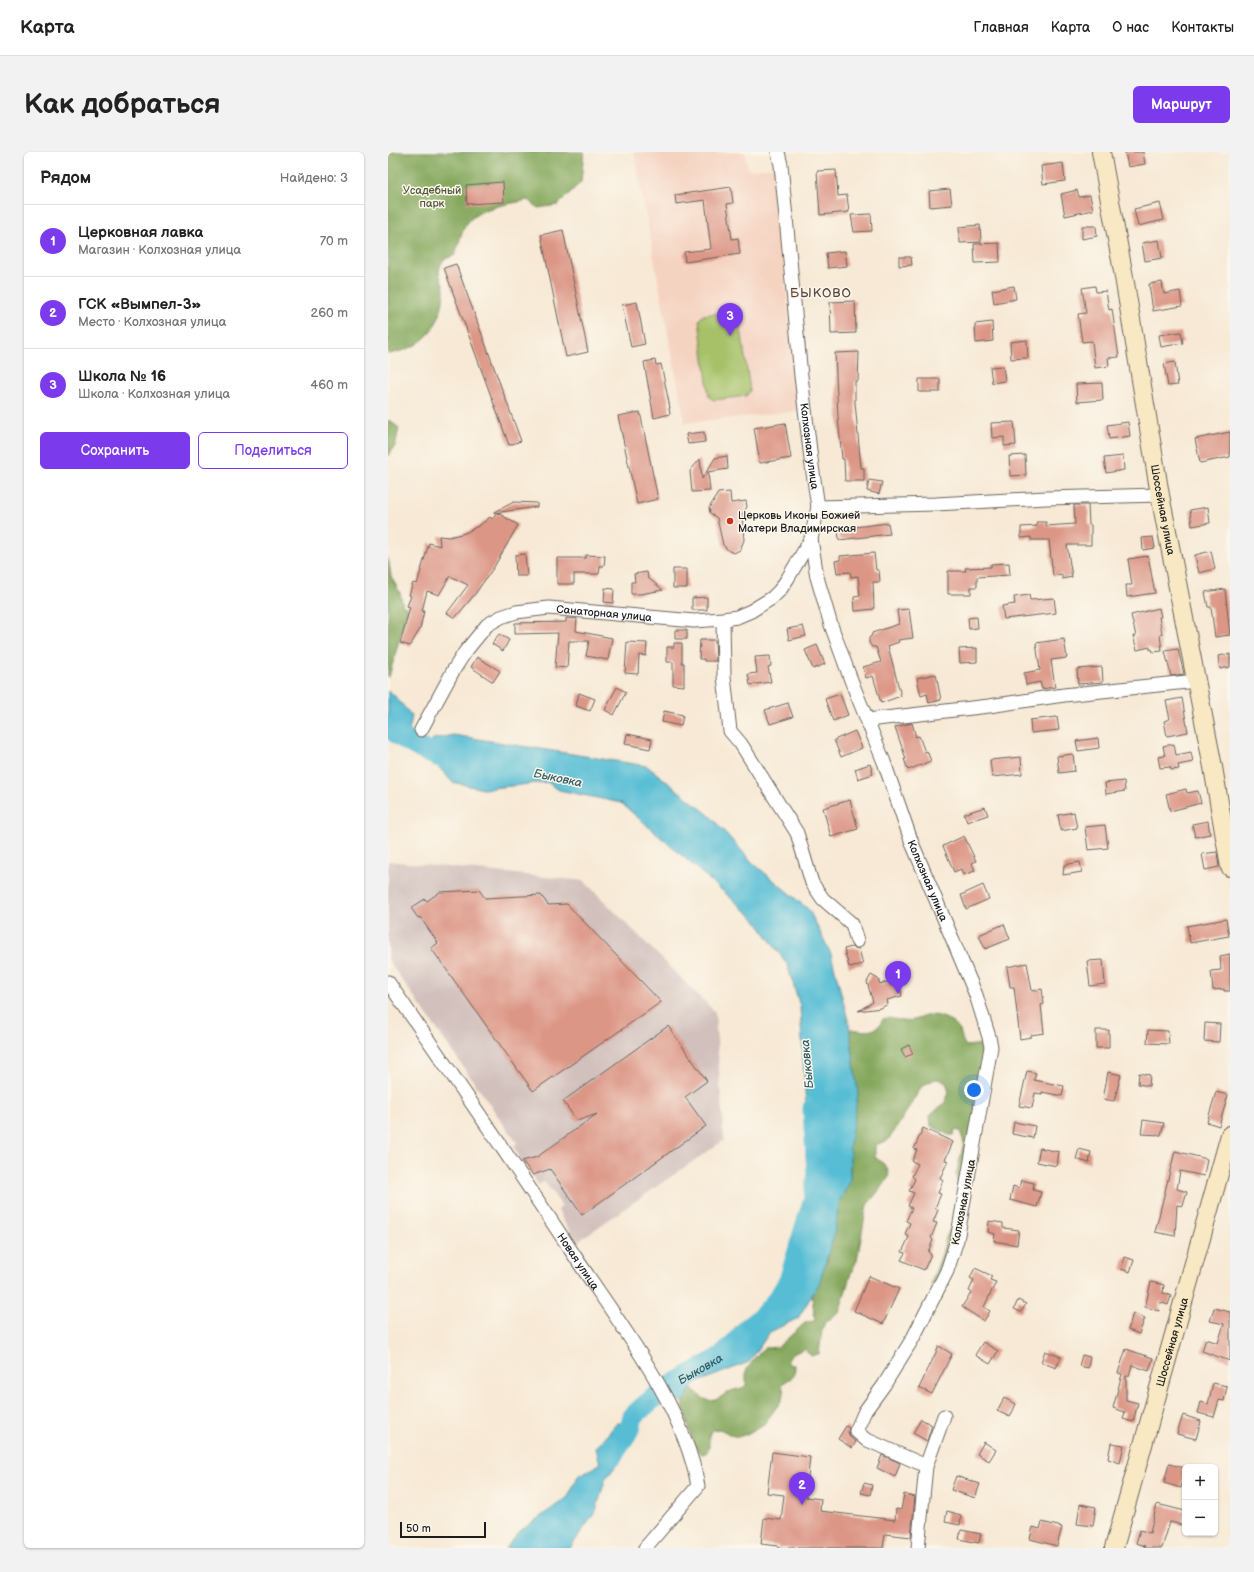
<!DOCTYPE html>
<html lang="ru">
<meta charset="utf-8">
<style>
body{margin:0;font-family:"Balsamiq Sans",sans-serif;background:#f2f2f2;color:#222}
.controls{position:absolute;right:12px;bottom:12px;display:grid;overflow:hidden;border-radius:6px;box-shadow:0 1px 3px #0004}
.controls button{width:36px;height:36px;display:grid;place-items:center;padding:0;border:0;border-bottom:1px solid #e0e0e0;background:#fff;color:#222;font:20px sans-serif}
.scale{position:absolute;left:12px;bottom:10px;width:86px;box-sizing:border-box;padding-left:4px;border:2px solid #1c1c1c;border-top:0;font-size:11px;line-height:14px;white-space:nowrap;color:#1c1c1c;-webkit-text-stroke:3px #fbf7ec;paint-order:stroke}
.you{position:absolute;left:586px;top:938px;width:14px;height:14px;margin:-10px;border:3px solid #fff;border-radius:50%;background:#1a73e8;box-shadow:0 0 0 6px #1a73e833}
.badge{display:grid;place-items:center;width:26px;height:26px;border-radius:50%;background:#7c3aed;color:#fff;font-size:13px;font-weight:700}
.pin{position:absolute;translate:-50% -33px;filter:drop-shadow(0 1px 2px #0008)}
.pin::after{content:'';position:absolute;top:21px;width:14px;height:12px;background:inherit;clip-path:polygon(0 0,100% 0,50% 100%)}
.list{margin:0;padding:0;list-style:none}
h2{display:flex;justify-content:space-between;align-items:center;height:52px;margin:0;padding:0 16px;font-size:17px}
h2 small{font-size:13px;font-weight:400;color:#767676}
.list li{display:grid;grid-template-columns:26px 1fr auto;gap:12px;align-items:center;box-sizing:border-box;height:72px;padding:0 16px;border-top:1px solid #e0e0e0}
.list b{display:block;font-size:15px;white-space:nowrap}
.list p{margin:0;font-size:13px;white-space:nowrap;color:#767676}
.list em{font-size:13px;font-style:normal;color:#767676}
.actions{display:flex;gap:8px;padding:12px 16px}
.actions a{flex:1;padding:9px 0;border:1px solid #7c3aed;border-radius:6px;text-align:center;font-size:14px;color:#7c3aed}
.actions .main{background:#7c3aed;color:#fff}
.map{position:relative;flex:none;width:842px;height:1396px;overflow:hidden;border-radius:6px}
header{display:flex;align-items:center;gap:24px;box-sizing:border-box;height:56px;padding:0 20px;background:#fff;border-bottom:1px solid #e0e0e0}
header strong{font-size:19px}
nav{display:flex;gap:22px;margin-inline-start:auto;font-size:14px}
.intro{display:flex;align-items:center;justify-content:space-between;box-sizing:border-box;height:96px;padding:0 24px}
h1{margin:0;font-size:28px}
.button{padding:10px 18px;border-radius:6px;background:#7c3aed;color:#fff;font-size:14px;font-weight:700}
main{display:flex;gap:24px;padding:0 24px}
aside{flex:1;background:#fff;border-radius:6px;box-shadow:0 1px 3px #0004}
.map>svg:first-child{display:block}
.built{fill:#f5d3c1}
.industrial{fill:#d1c0bc}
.green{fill:#a6c167;stroke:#616e42}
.forest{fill:#84a75c;stroke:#50623c}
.water{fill:#56bdd4;stroke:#396c78}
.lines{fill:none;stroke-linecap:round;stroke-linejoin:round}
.river{stroke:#56bdd4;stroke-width:21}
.building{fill:#dc9686}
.street-casing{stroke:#69645d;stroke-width:15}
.secondary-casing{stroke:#69645d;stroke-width:20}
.street{stroke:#fff;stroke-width:13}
.secondary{stroke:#f8e8c3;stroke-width:18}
.poi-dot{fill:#c8321e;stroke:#fbf7ec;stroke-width:1.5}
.labels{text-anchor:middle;stroke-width:3;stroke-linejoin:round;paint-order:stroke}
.park-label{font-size:11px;fill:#4c5636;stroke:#fbf7ec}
.street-label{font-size:11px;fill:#1c1c1c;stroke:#fbf7ec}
.poi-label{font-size:11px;fill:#1c1c1c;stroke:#fbf7ec;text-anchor:start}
.water-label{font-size:12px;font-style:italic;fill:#335c66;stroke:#fbf7ec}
.quarter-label{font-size:13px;letter-spacing:1px;fill:#5f4741;stroke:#fbf7ec}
</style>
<header>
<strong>Карта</strong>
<nav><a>Главная</a><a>Карта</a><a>О нас</a><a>Контакты</a></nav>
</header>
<div class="intro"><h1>Как добраться</h1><a class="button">Маршрут</a></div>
<main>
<aside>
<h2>Рядом<small>Найдено: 3</small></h2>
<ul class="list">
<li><span class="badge">1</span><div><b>Церковная лавка</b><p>Магазин · Колхозная улица</p></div><em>70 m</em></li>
<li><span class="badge">2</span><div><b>ГСК «Вымпел-3»</b><p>Место · Колхозная улица</p></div><em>260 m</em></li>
<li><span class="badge">3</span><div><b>Школа № 16</b><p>Школа · Колхозная улица</p></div><em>460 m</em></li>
</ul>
<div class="actions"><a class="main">Сохранить</a><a>Поделиться</a></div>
</aside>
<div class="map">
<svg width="842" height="1396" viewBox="0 0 842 1396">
<rect width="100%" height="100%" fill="#fbf7ec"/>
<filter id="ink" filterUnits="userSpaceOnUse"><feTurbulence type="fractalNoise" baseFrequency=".025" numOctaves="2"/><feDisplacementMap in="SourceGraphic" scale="8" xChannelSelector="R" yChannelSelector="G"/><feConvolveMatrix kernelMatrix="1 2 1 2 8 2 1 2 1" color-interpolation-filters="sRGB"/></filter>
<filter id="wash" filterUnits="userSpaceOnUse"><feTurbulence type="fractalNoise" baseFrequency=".012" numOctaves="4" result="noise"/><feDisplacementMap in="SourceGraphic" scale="16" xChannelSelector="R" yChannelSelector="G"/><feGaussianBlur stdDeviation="0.9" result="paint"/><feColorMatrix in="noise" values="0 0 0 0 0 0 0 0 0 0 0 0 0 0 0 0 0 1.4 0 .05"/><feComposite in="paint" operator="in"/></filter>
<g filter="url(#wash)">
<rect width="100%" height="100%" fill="#f7e9d5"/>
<path class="built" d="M246,0H357L360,18L386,15L410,259L297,271Z"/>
<path class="industrial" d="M0,709L196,729L327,860L336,988L190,1089L176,1070L170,1058L174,1054L156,1029L151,1033L134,1009L125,994L129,991L0,808Z"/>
<path class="green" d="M347,159L351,162L362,239L358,244L326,248L321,245L311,168L315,163Z"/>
<path class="forest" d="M0,0H196L193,30L170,53L150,56L140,48C118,53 88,54 76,76C72,85 70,95 67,103L55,108C54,111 51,116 51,120C52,127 57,134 56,141C53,176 35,197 0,202Z
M1,268L11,276L7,294L0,304V269Z
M0,404L3,424L12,441L15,454L20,456L1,525H0Z
M542,863C554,863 565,868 572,879C574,884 574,889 578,894L596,892L603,900L586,951L591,973L575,1040L570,1032L568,1022L576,991L572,979L567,978L565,983H561L543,974L542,964L557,950L561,941L559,933L555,928L547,927L534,934L506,980L500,988L490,992L487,995V1005L498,1014L501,1022L498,1030L479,1053L469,1108L463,1121L451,1161L437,1170L434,1178L431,1202L423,1204L417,1197L404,1202L400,1208V1212L406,1213L407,1215L406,1224L394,1232L396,1242L393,1249L376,1272L359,1282L350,1285L343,1283L332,1277L325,1278L321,1283V1296L318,1301L314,1302L309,1298L306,1293L292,1244L301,1236C311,1239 310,1245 319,1248C329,1251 335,1242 343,1239C348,1237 353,1237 358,1234V1219L368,1204L377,1196L390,1195L418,1170L427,1169L424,1144L425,1133L439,1109L442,1093L460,881L463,877C476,879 489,882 495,867C504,864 511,870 520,869C528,868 535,864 542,863Z
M567,1071L575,1075L544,1137L543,1131L554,1102L558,1085L563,1075Z"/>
<path class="water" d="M0,539L4,541L24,564C21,579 21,587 4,590L0,586Z
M65,583L259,614L321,663L365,711L421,758L443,802L461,872L470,942L462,992V1030L452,1048L446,1083L431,1132L410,1166L382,1180L361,1210L310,1230L303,1236L297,1249L287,1248L283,1240L286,1235L335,1212L362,1188L407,1129L437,1031L433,1005L418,955L412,854L399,812L366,766L233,651L171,638L159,630L95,637L64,630L50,614L40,594L45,587Z
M229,1271L238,1272L240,1288L230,1311L217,1328L208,1359L182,1396H118L132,1379L180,1345L190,1324L212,1312L208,1296Z"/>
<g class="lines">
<g class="river">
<path d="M0,574C20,592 46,605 72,611"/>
<path id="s1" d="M224,1304L242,1276L245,1264L255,1255L274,1239L330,1207L340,1199L361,1175L375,1164L390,1147L401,1129L426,1046L429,1021L425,956"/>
</g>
</g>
<g id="blocks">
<path class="building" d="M737,0H755L757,12L740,15Z
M675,11L677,29L655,32L653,14Z
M448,18L450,44L459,43L461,60L432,63L429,19Z
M115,30L116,50L79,52L78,33Z
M343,35L345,51L339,52L344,87L350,86L352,102L297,110L296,100L323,97L317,48L288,52L287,43Z
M562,37L564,53L542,55L541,39Z
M689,38L691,45L702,43L705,58L677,64L673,42Z
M772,51L776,68L750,74L746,57Z
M483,62L484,79L466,80L463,63Z
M592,73L593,90L572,91L571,75Z
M694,74H708L709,84L694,87Z
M175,78L200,200L178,205L153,83Z
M771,88L774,106L757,109L754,91Z
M611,91L612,110L587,111L586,92Z
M457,99L459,114L440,116L438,101Z
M511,105H523L524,113L511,114Z
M68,112L133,289L121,293L56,116Z
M774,130L776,142L792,139L794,154L765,159L761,132Z
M626,134L628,147L606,151L604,138Z
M707,134L708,140L718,139L721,158L724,157L731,205L720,206L721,214L707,216L704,189L694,190L690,162L698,161L694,136Z
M467,149L468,181L443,182L442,150Z
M249,150L257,192L243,195L234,153Z
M604,170L605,189L588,191L587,172Z
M793,180L795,191L773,195L771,183Z
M639,188L640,206L623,207L622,190Z
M471,200L470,229H467V250L473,316H476V329H457L456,307H454L450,265L447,201Z
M267,208L268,213L273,212L282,256H281L282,262L266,266L256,210Z
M787,210L790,233L780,234L776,212Z
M615,214L617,229L604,231L602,215Z
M531,227H552V240H531Z
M714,231L715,248L689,250L688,232Z
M252,260L270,347L249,352L230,264Z
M626,270L628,293L616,294V285L604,286L603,271Z
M740,270L742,284L721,287L719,273Z
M397,271L403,306L372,311L366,276Z
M316,280L317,290L300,292L298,282Z
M842,280V305L812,311L807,287Z
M637,303L638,323L622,324L621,304Z
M339,304L340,317L320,320L322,339L304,340L302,319L312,307L314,327L327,306Z
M735,304L736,318L718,321L716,306Z
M481,328L494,330L491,342L479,339Z
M342,340L343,351L358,349L359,355L354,362L356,388L352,398L346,401L341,399L335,393L329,366L322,361L321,356L330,341Z
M126,350L149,351V355L106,361V360Z
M686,353H700L701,373H703V393H679L684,425L674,427V422L665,424L661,388H643V385L633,386V375L649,374L648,370H658V374L687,372Z
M820,355L822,371L804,374L802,358Z
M110,361L130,373L106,415L87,442L67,466L59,461L80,433L62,424L51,443L39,439L34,459H36L32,477L22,494L12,491L22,455L19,454L23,444L21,443L25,431L29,432L41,391L52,394L51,384L61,385L77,381L92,373L102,365L104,367Z
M500,371L502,382L451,388L450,377Z
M765,385L767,396L755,398L754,386Z
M823,399L827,417L811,421L807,403Z
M486,401L488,418H491L492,430H485L486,457L467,459L466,445L472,444L470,424L463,425L462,420L449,421L447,409L452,408V404Z
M137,402L139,424H128L127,403Z
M198,403L217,404L216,414H212L211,422H186V432H169V406H198Z
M760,404L767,441L739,445L738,433H744L740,407Z
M621,411L622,423L589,425V435H583V442H560V419H578L577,416L603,415V412Z
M285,417H299V436H285Z
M259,420L260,426L275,438L252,442H243V430H247L246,422Z
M217,436L226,437L225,451L216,450Z
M837,437L842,483L827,485L823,455H820L817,440Z
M641,443L642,448L666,446L668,461L616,467L614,454L627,452L626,445Z
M319,445V458H304V446Z
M771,456L773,465H771L774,482L772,483L774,499L765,500L764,497L762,498V495L749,498L745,484H748L743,463Z
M521,457L525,486L510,488L511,490L500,494L513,544L493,551L485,524L478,526L475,515L493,510L488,495H484L481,491V486L484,483V481L511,472L509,458Z
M589,465L590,476L581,477L580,466Z
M178,466L189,467L188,479L224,486L220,508L198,504L201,489H181L179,516L167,515L170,481L127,482V471L178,470Z
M415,474L418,484L401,488L399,477Z
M287,478H299V487H287Z
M111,482L121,488L115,499L104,492Z
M676,487L679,506L663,508L667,535L654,537L652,530L638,533L636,521L652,518L648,491Z
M312,488H327L328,509H316V507H311Z
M239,490L259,491L258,504L251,503L250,522L237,521Z
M286,491H294V511H296V534L285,533V510H279V495H286Z
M429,493L437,512L425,517L417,498Z
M589,496V510L572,511L571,497Z
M790,497L796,522L783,524L777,499Z
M842,502V515L832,517L830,504Z
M382,504L383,514L380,515L383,530L362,533L360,522L369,521L367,505Z
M89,505L112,519L105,530L83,515Z
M714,515L715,530L690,532L689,517Z
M548,522L553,548L541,551L539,542L533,544L529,526Z
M229,535L238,540L226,563L217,558Z
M191,541L207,547L202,559L188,554Z
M452,542L460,563L445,569L437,547Z
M794,546L800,580L779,584L776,569L782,567L778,549Z
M400,551L405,565L382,572L377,558Z
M276,559L295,563L293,574L274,570Z
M669,565L671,578L643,581L642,568Z
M524,571L528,585L531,584L537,600L539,599L543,609L520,618L516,607H518L507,575Z
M467,579L474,596L453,605L446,588Z
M239,582L264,587L262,597L237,592Z
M710,586L711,596L690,599L688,589Z
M786,592L788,603L803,600L805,610L790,613L791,617L783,618L782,615L772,616L770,605L777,604L775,594Z
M685,602L687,619L671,621L669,604Z
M633,605L634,622L604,625L602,608Z
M482,612L485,622L470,627L467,617Z
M736,629L737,639L718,642L717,631Z
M798,637L799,641L810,639L813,651L782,659L778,642Z
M462,648L470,677L443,685L435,656Z
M597,655L600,663L579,670L576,662Z
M686,660L689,676L673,679L670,663Z
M820,669L822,682L807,685L804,672Z
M717,673L720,696L700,698L697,675Z
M576,684L588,709L584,711L587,719L575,723L573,717L566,720L555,694Z
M829,700L831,715L817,718L814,702Z
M692,710L694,720L675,723L676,713Z
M595,733L601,747L578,757L573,743Z
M91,738L97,746L153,743L160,753L179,752L273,850L145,939L43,796L50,791L32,765L30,766L23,756L37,747L39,749L52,740Z
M838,767L841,784L802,791L799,774Z
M616,772L622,787L597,797L591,783Z
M464,795L471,797L475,812L461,815L456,797Z
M842,802V839H836V837L825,838L823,819L833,818L832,804Z
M715,808L717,832L702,834L699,809Z
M639,811L644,839L654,837L656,852L653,853L656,881L643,883V885L632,887L626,835H622L619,815Z
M483,823L490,827L492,832L510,827L514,844L499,848L500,852L493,856L470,859L485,850L479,830Z
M817,871L832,872L831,890L816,889Z
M280,874L319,929L297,945L318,974L194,1063L162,1017L145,1023L134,1009L149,1005L209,962L189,969L175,949Z
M708,878H721V896H708Z
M760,878L780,879L781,892L759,891Z
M521,893L525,902L517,905L513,897Z
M639,919L648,921L646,928L676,934L674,944L654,940V942L647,941L644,956L631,954Z
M720,920L733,923L726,949L715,947Z
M751,921L762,923L761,934L750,932Z
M828,940L840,943L831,974L819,970Z
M755,968L776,971L773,983L753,982Z
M626,970L647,974L645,986L624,982Z
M535,976L565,990L557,1008L560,1009L552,1026L555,1028L550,1041L553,1042L547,1056L550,1058L545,1070L549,1071L543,1086L545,1088L540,1100L543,1102L536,1118L513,1108L517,1101L514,1100L521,1085L517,1082L522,1071L518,1069L524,1056L520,1054L526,1041L521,1039L527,1027L524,1024L530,1012L524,1009L529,998L526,997Z
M652,996L671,1000L669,1014L649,1010Z
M691,997L703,1000L701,1011L688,1007Z
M787,999L819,1007L816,1024L792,1019L789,1037L799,1040L795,1054L789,1053L787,1084L767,1080Z
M633,1028L646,1031L645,1038L653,1040L649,1055L622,1048L625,1034L631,1036Z
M601,1069L615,1071V1076L631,1078L629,1093L606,1089L607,1082L600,1080Z
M737,1105L746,1108L742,1120L733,1117Z
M587,1116L604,1124L602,1128L608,1130L596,1155L602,1159L596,1169L574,1155L583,1140L581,1139L586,1128L582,1126Z
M481,1124L511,1137L495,1172L466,1159Z
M763,1130L776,1133L775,1141L783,1144L780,1153L772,1150L771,1159L757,1155Z
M630,1148L638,1152L633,1160L626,1157Z
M826,1156L842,1160V1209L814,1199L818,1187L830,1191L836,1172L822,1169Z
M745,1161L757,1166L751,1182L740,1178Z
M595,1190L610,1199L602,1212L587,1203Z
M551,1194L564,1202L544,1242L531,1236Z
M738,1197L765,1206L761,1219L744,1213L741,1224H738V1248L750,1251L745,1270L735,1267L737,1260L725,1256L734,1222L730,1221Z
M657,1199L673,1205L668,1216L653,1210Z
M694,1203L702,1205L700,1216L691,1214Z
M825,1231L839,1234L836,1249L831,1248L826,1265L810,1261L813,1250L820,1252Z
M616,1246L628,1252L622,1265L609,1259Z
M795,1263L813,1269L808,1287L789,1282Z
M533,1267L544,1273L539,1289L525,1281Z
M458,1274L461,1276L460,1280L462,1285L468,1290L464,1296L450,1287Z
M596,1290L608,1298L601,1309L589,1302Z
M723,1291L736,1293L732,1311L720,1307Z
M384,1300L422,1305L418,1345L433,1347L432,1359L507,1368L508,1357L513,1358L516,1342L527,1345L523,1385L497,1382L495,1396H390L391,1394L373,1392L376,1366L393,1368L396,1343L379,1341Z
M494,1303L512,1311L507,1325L489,1316Z
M781,1312L797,1316L793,1336L776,1331Z
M568,1324L592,1332L587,1346L563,1338Z
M476,1331L484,1333L482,1343L473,1341Z
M692,1352L708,1355L705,1374L689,1372Z
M769,1352L797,1359L794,1373L782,1370L774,1396H756L757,1394L748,1391L752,1378L762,1381Z
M559,1359L573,1363L572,1373L557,1370Z
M654,1370L674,1375L669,1394L642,1387L645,1375L652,1377Z
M573,1378L593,1382L591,1391L571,1387Z"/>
</g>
</g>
<g filter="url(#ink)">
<use href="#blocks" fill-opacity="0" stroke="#69645d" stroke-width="1"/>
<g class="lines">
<defs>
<g id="street">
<path id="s2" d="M390,0L393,13L413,224L423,307L430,355L423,387L429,425L443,473L463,528L496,610L524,691L588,843L601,885L603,895L569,1088L559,1119L525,1186L496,1233L477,1259L468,1279L477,1287L538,1314L530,1396"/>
<path d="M430,355L548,352L658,346L772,343"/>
<path d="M335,467L336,524L342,579L353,592L409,681L424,731L435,747L464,772L469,789"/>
<path d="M480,568L601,554L676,543L808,529"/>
<path id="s3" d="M33,578L65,519L77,500L99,473L113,465L128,460L161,456L306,469L335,467L349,465L363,459L384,446L392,438L400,426L423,387"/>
<path id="s4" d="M0,830C64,922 128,1015 190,1109C234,1175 296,1254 310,1334L257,1396"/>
<path d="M538,1314L556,1264"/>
</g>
<g id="secondary">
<path id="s5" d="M713,0L736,125L772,343L825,615L842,715"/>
<path id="s6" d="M726,1396L842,983"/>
</g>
</defs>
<use href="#street" class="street-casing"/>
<use href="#secondary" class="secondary-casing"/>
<use href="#street" class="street"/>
<use href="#secondary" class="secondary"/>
</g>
</g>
<circle class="poi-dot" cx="342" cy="369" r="4"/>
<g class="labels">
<g class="park-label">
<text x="44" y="42">Усадебный<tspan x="44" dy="13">парк</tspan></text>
</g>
<g class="street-label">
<text dy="4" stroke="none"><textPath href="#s2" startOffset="296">Колхозная улица</textPath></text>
<text dy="4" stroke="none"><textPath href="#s5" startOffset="363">Шоссейная улица</textPath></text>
<text dy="4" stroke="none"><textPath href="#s3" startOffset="245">Санаторная улица</textPath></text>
<text dy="4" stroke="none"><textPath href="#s2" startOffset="752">Колхозная улица</textPath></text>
<text transform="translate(575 1050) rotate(-79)" y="4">Колхозная улица</text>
<text dy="4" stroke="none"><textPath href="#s4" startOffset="338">Новая улица</textPath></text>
<text dy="4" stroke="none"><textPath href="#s6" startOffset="214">Шоссейная улица</textPath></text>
</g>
<g class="poi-label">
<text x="350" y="367">Церковь Иконы Божией<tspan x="350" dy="13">Матери Владимирская</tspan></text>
</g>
<g class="water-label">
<text transform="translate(170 626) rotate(12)" y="4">Быковка</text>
<text transform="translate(419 912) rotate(-95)" y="4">Быковка</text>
<text dy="4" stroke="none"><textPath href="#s1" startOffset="128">Быковка</textPath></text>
</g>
<g class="quarter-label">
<text x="433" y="145">БЫКОВО</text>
</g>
</g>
</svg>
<div class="controls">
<button>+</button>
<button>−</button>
</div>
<div class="scale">50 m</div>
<div class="you"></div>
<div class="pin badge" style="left:510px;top:842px">1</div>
<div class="pin badge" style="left:414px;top:1353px">2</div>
<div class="pin badge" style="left:342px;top:184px">3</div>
</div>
</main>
